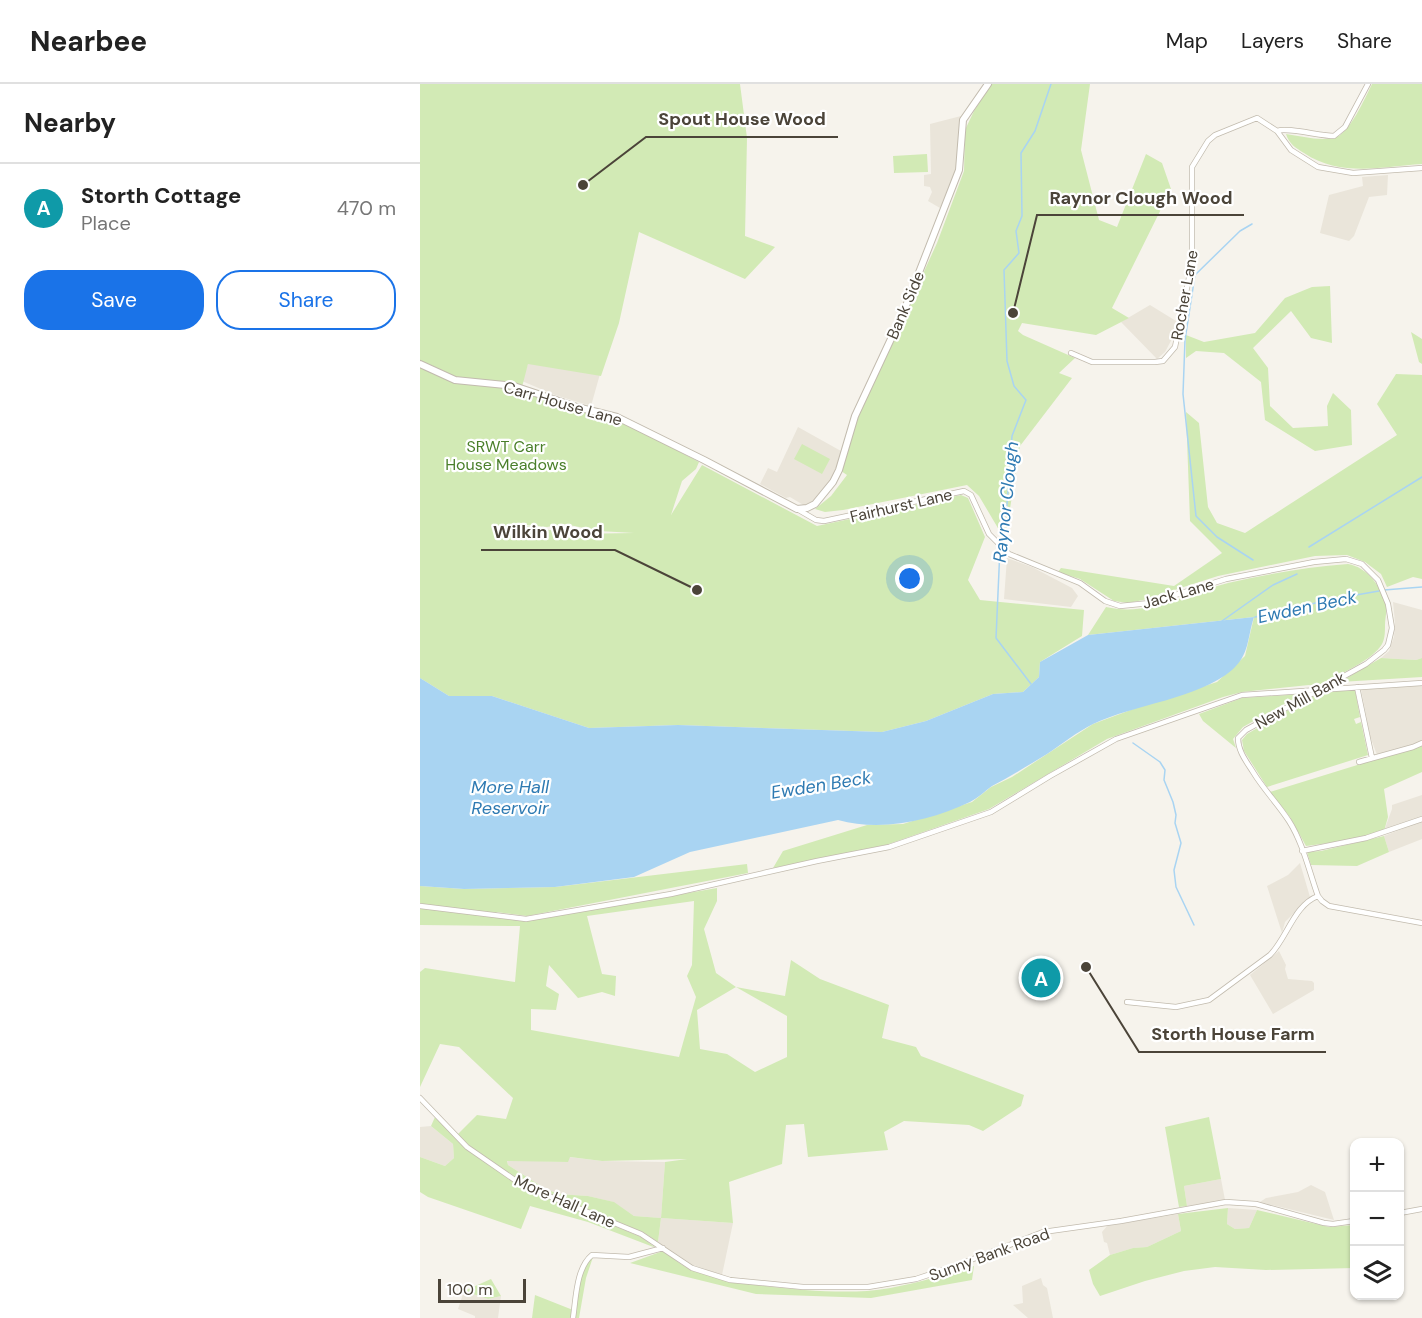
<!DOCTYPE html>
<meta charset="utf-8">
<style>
body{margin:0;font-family:"DM Sans",sans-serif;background:#f2f2f2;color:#222}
.controls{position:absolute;right:18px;bottom:18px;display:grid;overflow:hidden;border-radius:12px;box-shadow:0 2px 4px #0004}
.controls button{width:54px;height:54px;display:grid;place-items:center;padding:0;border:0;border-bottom:2px solid #e0e0e0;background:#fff;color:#222;font:30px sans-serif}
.scale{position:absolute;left:18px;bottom:15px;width:88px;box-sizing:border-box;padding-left:6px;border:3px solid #4b4439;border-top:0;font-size:16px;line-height:21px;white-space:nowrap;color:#4b4439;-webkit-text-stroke:4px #fff;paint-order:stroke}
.you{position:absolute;left:490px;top:495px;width:21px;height:21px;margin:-15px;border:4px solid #fff;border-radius:50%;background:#1a73e8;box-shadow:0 0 0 9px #1a73e833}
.badge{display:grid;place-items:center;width:39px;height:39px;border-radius:50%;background:#1a73e8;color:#fff;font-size:20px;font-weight:700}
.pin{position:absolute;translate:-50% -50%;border:3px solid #fff;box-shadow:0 2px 6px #0006}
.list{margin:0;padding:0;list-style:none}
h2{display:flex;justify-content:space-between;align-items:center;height:78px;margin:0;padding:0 24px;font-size:26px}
h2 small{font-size:20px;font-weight:400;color:#767676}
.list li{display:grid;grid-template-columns:39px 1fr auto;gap:18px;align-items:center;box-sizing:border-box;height:90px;padding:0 24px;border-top:2px solid #e0e0e0}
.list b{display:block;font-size:22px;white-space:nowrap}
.list p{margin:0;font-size:20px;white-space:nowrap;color:#767676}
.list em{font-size:20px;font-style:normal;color:#767676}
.actions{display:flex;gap:12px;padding:18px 24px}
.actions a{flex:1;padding:14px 0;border:2px solid #1a73e8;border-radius:24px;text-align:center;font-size:21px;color:#1a73e8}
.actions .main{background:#1a73e8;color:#fff}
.icon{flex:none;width:33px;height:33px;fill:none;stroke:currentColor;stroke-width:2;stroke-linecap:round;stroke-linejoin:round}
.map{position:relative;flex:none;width:1002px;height:1234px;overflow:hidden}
header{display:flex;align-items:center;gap:36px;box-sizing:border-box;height:84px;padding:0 30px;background:#fff;border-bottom:2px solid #e0e0e0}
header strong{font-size:28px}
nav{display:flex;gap:33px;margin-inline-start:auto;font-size:21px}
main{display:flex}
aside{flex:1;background:#fff}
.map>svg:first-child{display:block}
.residential{fill:#eae5da}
.green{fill:#d2eab5;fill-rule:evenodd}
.water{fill:#a9d4f2}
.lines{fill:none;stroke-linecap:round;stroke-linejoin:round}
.stream{stroke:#a9d4f2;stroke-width:1.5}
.minor-casing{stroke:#c2bbae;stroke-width:6}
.tertiary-casing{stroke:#c2bbae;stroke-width:8}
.minor{stroke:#fff;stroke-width:4.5}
.tertiary{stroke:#fff;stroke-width:6}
.labels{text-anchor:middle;stroke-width:4.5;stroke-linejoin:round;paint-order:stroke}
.street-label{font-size:16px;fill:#4b4439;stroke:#fff}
.park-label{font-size:16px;fill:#4a7f2a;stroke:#fff}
.water-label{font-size:18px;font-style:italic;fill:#2e7ab2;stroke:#fff}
.leader{fill:none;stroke:#4b4439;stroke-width:2}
.callout-dot{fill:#4b4439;stroke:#fff;stroke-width:2}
.callout-label{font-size:18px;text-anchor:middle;font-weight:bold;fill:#4b4439;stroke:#fff;stroke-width:4.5;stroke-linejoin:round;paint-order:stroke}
</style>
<header>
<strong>Nearbee</strong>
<nav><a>Map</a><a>Layers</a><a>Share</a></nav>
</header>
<main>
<aside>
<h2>Nearby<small></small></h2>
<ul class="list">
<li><span class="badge" style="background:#0f9aa8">A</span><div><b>Storth Cottage</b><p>Place</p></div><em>470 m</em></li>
</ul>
<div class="actions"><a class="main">Save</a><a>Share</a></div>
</aside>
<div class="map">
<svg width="1002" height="1234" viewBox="0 0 1002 1234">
<rect width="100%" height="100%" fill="#f6f3ec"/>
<path class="residential" d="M541,32L537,86L520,124L508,117L512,108L510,103L504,102V91L511,90L510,40Z
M968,91L967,111L949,113L934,152L929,157L900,149L909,111L943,102L942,93Z
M730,221L756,237L753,253L745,268L737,275L701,238Z
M109,277L180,290L171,322L135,311L102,297Z
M378,343L421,367L418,383L411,397L393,419L385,422L370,413L366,414L340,400L348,384L357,388Z
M587,474L612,483L652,504L658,512L651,523L584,515Z
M973,518L1002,526V574L996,576L961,574L969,567L974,553L975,539Z
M1002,601V656L992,662L957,671L950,652L941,605Z
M1002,711V733L964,747L972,725V721Z
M1002,737V755L969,768L964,752Z
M880,779L890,813L865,838L862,849L847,802L868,791Z
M859,867L866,881L865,885L868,895L892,897L894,899V906L853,930L830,891Z
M11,1042L33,1060L34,1074L25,1082L0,1073V1043Z
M149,1073L182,1077L245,1078L241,1134L313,1139L302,1191L273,1181L238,1158L241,1134L214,1132L193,1118L168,1112L138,1110L124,1104L88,1081L87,1076L147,1078Z
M801,1095L805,1116L767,1122L764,1102Z
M891,1101L905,1108L914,1136L840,1118L846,1114L878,1108Z
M808,1124L837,1126L829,1144L815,1145L807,1140Z
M758,1130L761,1147L727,1163L713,1164L690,1171L687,1159L684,1158L682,1148L687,1142Z
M621,1194L623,1201L627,1204L633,1234H608L593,1221L603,1219L602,1202Z
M44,1207L68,1215L81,1212L78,1234H55V1232L38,1225Z"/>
<path class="green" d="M0,0H320L327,54L325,152L355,163L325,195L219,148L199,239L181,292L108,280L102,303L38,294L11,281L0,279Z
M571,0H670L661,66L679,136L697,143L726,70L742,79L751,105L692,224L709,234L676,251L602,239L598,247L603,251L655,274L639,289L652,294L600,362L585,456L559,412L547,401L423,426L405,428L395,425L411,412L427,391L421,387L439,330L517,159L544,87L545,46L554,27Z
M952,0H1002V80C962,83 919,93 884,69C876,64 869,60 866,50C881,52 898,57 914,54C929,51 945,14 952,0Z
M507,70L508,88L474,89L473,72Z
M910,202L912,259L891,254L871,227L833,264L848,284L850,322L873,344L908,342L907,322L913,309L931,326L932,361L895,367L845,336L841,298L804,269L776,267L766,274V251L784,258L835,249L865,214L892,203Z
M991,248L1002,255V280L999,278Z
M0,283L38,299L96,304L204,338L279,378L276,385L262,397L251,431L282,381L397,442L541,411L548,414L565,453L548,496L560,516L664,526L662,552L620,578L619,593L603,608L573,610L506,637L462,648L258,641L169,644L72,612H29L0,594ZM95,440L127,443L144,440L179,447L214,449L153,450Z
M976,290L1002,291V495L993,493L967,503L961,490L945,478L927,471L895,472L798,492L723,516L708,519L694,517L660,495L638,488L641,484L754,502L802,469L770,437L766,328L779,339L788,423L797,439L825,449L977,351L957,320Z
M382,360L410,375L402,390L374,375Z
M928,480C947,483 962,503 966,522C967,528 965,535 965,541C965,549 965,557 960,563C948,579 915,592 897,602L889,601L822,608L803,613L687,655L569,725L466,761L353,784L363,767L447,741L483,740L552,718L571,703L592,693L673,640L716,624L797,598L825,572L834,533L668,551L686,523C729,533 768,509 808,499C847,490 887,483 928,480Z
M961,574L996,576L1002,574V593L920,598Z
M935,606L940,633L934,635L936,640L941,638L948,671L847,703L824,667L822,656L827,650L900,608Z
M882,610L823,643L813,655L816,664L783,637L779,630L822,614Z
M1002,661V688L964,705L968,733L964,747L917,758L886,762L870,733L850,708Z
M964,752L969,768L937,782L891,781L887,768L901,767Z
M327,780L328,789L107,832L76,828L85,834L106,837L297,804V817L284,845L296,889L316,903L365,912L371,876L400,895L469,921L462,954L496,963L501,972L604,1011L601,1022L563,1047L549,1041L484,1037L464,1048L468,1066L388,1073L384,1040L366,1041L362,1080L309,1098L313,1139L241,1134L238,1158L223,1148C160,1123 84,1101 38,1050L57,1031L86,1035L93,1014L39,963L20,960L0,1003V888L5,884L95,898L100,842L0,841V802L44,805L135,803ZM274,817L272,881L267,892L276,913L259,973L111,946V925L136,926L139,910L126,902L129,881L158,914L182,908L195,912L196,892L182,890L167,832ZM316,903L367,932V973L335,988L307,970L280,965L277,926ZM150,1073L182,1077L267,1075L245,1078L241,1134L214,1132L194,1118L168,1112L138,1110L124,1104L88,1081L87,1077L148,1078Z
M15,1033L44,1063L101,1103L221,1153L236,1164L168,1138L110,1122L101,1145L8,1113L0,1108V1073L25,1082L34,1074L33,1060L11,1042Z
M789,1033L801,1095L764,1102L767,1122L759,1123L745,1043Z
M808,1124L807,1140L815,1145L829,1144L837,1126L909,1143L934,1141V1184L846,1186L795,1183L764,1187L725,1197L680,1212L673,1200L669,1186L690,1171L713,1164L727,1163L761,1147L758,1130Z
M243,1167C253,1174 263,1183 274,1187C319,1202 399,1210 447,1207C483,1204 519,1192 554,1182L552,1196L451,1214L336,1210L210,1179Z
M173,1173L166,1194L159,1234H154C157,1216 157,1185 173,1173Z
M71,1195L81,1212L68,1215L44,1207Z
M115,1211L153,1226L152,1234H112Z"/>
<path class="water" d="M834,533C827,554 830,570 812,586C778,615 715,620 673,640C657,648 642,660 627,670C609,681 591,692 572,702C565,707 558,714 550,718C510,737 461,748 418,736L270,768L214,793L135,803L44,805L0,802V594L29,612H72L169,644L258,641L462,648L506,637L573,610L603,608L619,593L620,578L668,551Z"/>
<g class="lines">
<path class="stream" d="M832,140L820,147L775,191L765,256L763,310L776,432L797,453L833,476
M581,459L587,420L592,352L606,316L594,302L587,277L584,186L599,169L596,147L602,132L601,69L615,47L631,0
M889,463L1002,393
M580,464L576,554L611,600
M964,506L1002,503
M835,533L913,515L959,507
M802,537L853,501L877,490
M713,659L740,678L745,686L744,696L753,718L756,731L755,739L761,759L754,786L756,803L774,841"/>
<defs>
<path id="minor" d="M857,47C867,43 900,52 914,52L925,43L948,0
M651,269L672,278H735L743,277L755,263L772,179V83L788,57L795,51L837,34L857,47L871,66L898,83L933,89L1002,84
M377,425L396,436L404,437L544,407L551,411L569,450L589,470L660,499L685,517L700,522L730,519L806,495L894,478L926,475L942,480L958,496L968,520L972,544L968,561L964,566L946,580L826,646L818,654C818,667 826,677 833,688C844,706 858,720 869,737C883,759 889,787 898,812L902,817L909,822L1002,839
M937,603L952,674
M939,678L993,663L1002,659
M882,767L946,754L1002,735
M0,822L106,835L251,810L397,777L469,763L571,728L630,692L696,655L822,611L1002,599
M707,918L756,923L789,916L850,871C867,854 874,821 898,812
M0,1014L47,1063L102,1101L221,1150L272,1184L310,1196L383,1203H448L496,1195L535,1182L623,1148L701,1137L806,1118L836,1120L904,1139L913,1140L934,1137
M980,1129L1002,1125
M153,1234C156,1215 156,1184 172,1171L209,1173L243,1164"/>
<path id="tertiary" d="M0,280L35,296L94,302L157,323L197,333L284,376L377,425L387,424L395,420L413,398L419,386L435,332L484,227L539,86L543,36L568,0"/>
</defs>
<use href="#minor" class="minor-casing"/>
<use href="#tertiary" class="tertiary-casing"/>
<use href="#minor" class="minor"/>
<use href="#tertiary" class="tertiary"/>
</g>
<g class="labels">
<g class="street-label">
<text transform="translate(764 211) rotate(-80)" y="6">Rocher Lane</text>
<text transform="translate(485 221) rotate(-67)" y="6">Bank Side</text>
<text transform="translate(143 319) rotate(16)" y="6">Carr House Lane</text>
<text transform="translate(481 421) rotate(-13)" y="6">Fairhurst Lane</text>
<text transform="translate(758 509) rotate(-16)" y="6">Jack Lane</text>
<text transform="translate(880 616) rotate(-29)" y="6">New Mill Bank</text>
<text transform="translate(145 1117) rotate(24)" y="6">More Hall Lane</text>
<text transform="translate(569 1170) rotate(-20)" y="6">Sunny Bank Road</text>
</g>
<g class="park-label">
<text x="86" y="368">SRWT Carr<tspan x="86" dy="18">House Meadows</tspan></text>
</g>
<g class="water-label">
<text transform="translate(586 418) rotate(-84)" y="6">Raynor Clough</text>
<text transform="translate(887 523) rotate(-12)" y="6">Ewden Beck</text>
<text transform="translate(401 701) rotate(-9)" y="6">Ewden Beck</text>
<text x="90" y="709">More Hall<tspan x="90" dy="21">Reservoir</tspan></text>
</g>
</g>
<path class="leader" d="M163 101L226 53H418M593 229L617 131H824M277 506L195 466H61M666 883L719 968H906"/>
<g class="callout-dot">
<circle cx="163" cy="101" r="6"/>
<circle cx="593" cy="229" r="6"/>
<circle cx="277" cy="506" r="6"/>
<circle cx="666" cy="883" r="6"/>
</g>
<g class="callout-label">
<text x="322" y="41">Spout House Wood</text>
<text x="721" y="120">Raynor Clough Wood</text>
<text x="128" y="454">Wilkin Wood</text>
<text x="813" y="956">Storth House Farm</text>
</g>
</svg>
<div class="controls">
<button>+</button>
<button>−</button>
<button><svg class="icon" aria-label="layers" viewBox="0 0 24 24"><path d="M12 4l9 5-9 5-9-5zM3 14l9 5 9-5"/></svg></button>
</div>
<div class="scale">100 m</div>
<div class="you"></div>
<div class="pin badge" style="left:621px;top:894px;background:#0f9aa8">A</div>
</div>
</main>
